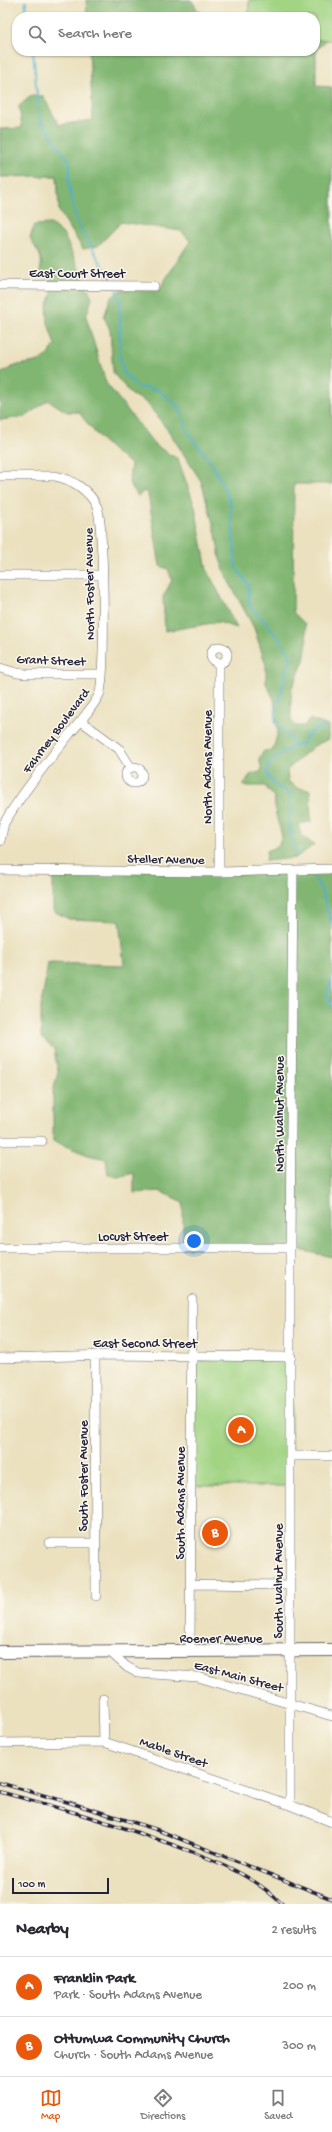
<!DOCTYPE html>
<meta charset="utf-8">
<style>
body{margin:0;font-family:"Gochi Hand",sans-serif;background:#f7f7f7;color:#2b2b33}
.scale{position:absolute;left:12px;bottom:10px;width:97px;box-sizing:border-box;padding-left:4px;border:2px solid #22223b;border-top:0;font-size:11px;line-height:14px;white-space:nowrap;color:#22223b;-webkit-text-stroke:3px #fbf7ec;paint-order:stroke}
.you{position:absolute;left:194px;top:1241px;width:14px;height:14px;margin:-10px;border:3px solid #fff;border-radius:50%;background:#1a73e8;box-shadow:0 0 0 6px #1a73e833}
.badge{display:grid;place-items:center;width:26px;height:26px;border-radius:50%;background:#ea580c;color:#fff;font-size:13px;font-weight:700}
.pin{position:absolute;translate:-50% -50%;border:2px solid #fff;box-shadow:0 1px 4px #0006}
.list{margin:0;padding:0;list-style:none}
h2{display:flex;justify-content:space-between;align-items:center;height:52px;margin:0;padding:0 16px;font-size:17px}
h2 small{font-size:13px;font-weight:400;color:#7c7c81}
.list li{display:grid;grid-template-columns:26px 1fr auto;gap:12px;align-items:center;box-sizing:border-box;height:60px;padding:0 16px;border-top:1px solid #e1e1e2}
.list b{display:block;font-size:15px;white-space:nowrap}
.list p{margin:0;font-size:13px;white-space:nowrap;color:#7c7c81}
.list em{font-size:13px;font-style:normal;color:#7c7c81}
.icon{flex:none;width:22px;height:22px;fill:none;stroke:currentColor;stroke-width:2;stroke-linecap:round;stroke-linejoin:round}
.map{position:relative;flex:none;width:332px;height:1904px;overflow:hidden}
.search{position:absolute;background:#fff;box-shadow:0 1px 3px #0004;left:12px;right:12px;top:12px;height:44px;display:flex;align-items:center;gap:10px;box-sizing:border-box;padding:0 14px;border-radius:16px;color:#7c7c81;font-size:15px}
.sheet{height:172px;background:#fff}
nav{display:flex;justify-content:space-around;align-items:center;box-sizing:border-box;height:56px;border-top:1px solid #e1e1e2;background:#fff;font-size:11px;color:#7c7c81}
nav a{display:grid;justify-items:center;gap:2px}
nav .on{color:#ea580c}
.map>svg:first-child{display:block}
.green{fill:#a2d484;stroke:#627b60}
.forest{fill:#81b672;stroke:#526c56}
.lines{fill:none;stroke-linecap:round;stroke-linejoin:round}
.stream{stroke:#4cafcb;stroke-width:2}
.minor-casing{stroke:#686569;stroke-width:10}
.major-casing{stroke:#686569;stroke-width:14}
.minor{stroke:#fff;stroke-width:9}
.major{stroke:#fff;stroke-width:12}
.rail-casing{stroke:#22223b;stroke-width:3.5}
.rail{stroke:#fbf7ec;stroke-width:2;stroke-dasharray:6;stroke-linecap:butt}
.labels{text-anchor:middle;stroke-width:3;stroke-linejoin:round;paint-order:stroke}
.street-label{font-size:13px;fill:#22223b;stroke:#fbf7ec}
</style>
<div class="map">
<svg width="332" height="1904" viewBox="0 0 332 1904">
<rect width="100%" height="100%" fill="#fbf7ec"/>
<filter id="ink" filterUnits="userSpaceOnUse"><feTurbulence type="fractalNoise" baseFrequency=".025" numOctaves="2"/><feDisplacementMap in="SourceGraphic" scale="8" xChannelSelector="R" yChannelSelector="G"/><feConvolveMatrix kernelMatrix="1 2 1 2 8 2 1 2 1" color-interpolation-filters="sRGB"/></filter>
<filter id="wash" filterUnits="userSpaceOnUse"><feTurbulence type="fractalNoise" baseFrequency=".012" numOctaves="4" result="noise"/><feDisplacementMap in="SourceGraphic" scale="16" xChannelSelector="R" yChannelSelector="G"/><feGaussianBlur stdDeviation="0.9" result="paint"/><feColorMatrix in="noise" values="0 0 0 0 0 0 0 0 0 0 0 0 0 0 0 0 0 1.4 0 .05"/><feComposite in="paint" operator="in"/></filter>
<g filter="url(#wash)">
<rect width="100%" height="100%" fill="#ebe1bf"/>
<path class="green" d="M249,0H332V40H315V17H249Z
M192,1355L291,1357V1486H192Z"/>
<path class="forest" d="M86,0H191L200,13L220,17H87Z
M315,40H327L316,50V86L332,87V484H294L293,612L305,624L307,641L304,661L291,690V720L295,726H304L310,719L328,726V739L314,746L287,770L288,781L297,788L310,790L311,822L298,824L301,835L314,845L295,858L266,861L267,851L279,845L282,836L276,815L274,797L265,786H243L250,775L262,771L259,758L264,751L273,750L278,732L274,699L266,683V665L254,628L227,578L220,559L216,534L201,481L170,433L146,402L132,395L113,373L110,330L104,317L110,299L120,290L158,291L190,241L181,231L121,222L98,246L83,249L59,211L57,176L0,177V129L22,128L19,106L31,96H43L59,125L93,120L89,51H315Z
M51,224L64,235L92,298L86,317L106,383L156,446L178,459L195,507L207,570L237,628L218,622L165,631L163,597L172,580L168,569L160,566L148,494L144,491L138,496L129,483L131,464C110,451 93,432 79,412H67L48,400L25,417L0,420V374C5,371 11,367 18,365C38,361 43,364 55,345L48,323L47,306L52,294L51,280L38,275C46,259 38,252 30,239L34,225Z
M332,869V1257L290,1248H183V1202L159,1191L134,1193V1173L118,1177L108,1175L106,1159L88,1155L53,1141V1092L58,1072L54,1049L41,1037V1007L48,963L124,965L119,921L69,919L53,911V870Z"/>
<g class="lines">
<path class="stream" d="M25,17L26,2
M33,51L39,118L70,162L69,186L77,222L113,284
M116,289L120,300V356L124,374L138,387L158,390L179,407L189,434L212,464L223,485L230,503L236,568L248,584L250,606L269,626L289,652L291,659L285,673L282,691L277,703L275,723L288,735L295,747
M298,855C287,837 289,817 292,797C287,790 278,788 272,782C254,763 291,747 304,743C306,733 314,729 324,727
M315,879L321,889L332,926
M332,977L327,995L332,1006"/>
</g>
</g>
<g filter="url(#ink)">
<g class="lines">
<defs>
<path id="minor" d="M0,285L154,286
M0,476H55C72,479 90,491 97,507C104,523 106,681 99,695C91,710 79,723 68,736C49,760 30,783 13,809L4,823L0,841
M0,575H103
M211 655a8 8 0 1 1 16 0a8 8 0 1 1-16 0Z
M0,668L17,673L27,674H102
M81,721L119,749L131,768
M126 775a8 8 0 1 1 16 0a8 8 0 1 1-16 0Z
M0,870L219,872L332,869
M219,872V663
M0,1141H42
M0,1248H290
M95,1355L96,1596
M0,1358L110,1355L291,1357
M291,1456H332
M49,1543H95
M191,1584L290,1585
M109,1651L127,1667L138,1673L198,1677L332,1716
M190,1651L192,1299
M103,1699L104,1742
M0,1743L104,1742L290,1805L332,1822
M290,1805V1248L293,871"/>
<path id="major" d="M0,1652L332,1650"/>
</defs>
<use href="#minor" class="minor-casing"/>
<use href="#major" class="major-casing"/>
<use href="#minor" class="minor"/>
<use href="#major" class="major"/>
<defs>
<path id="rail" d="M0,1783L71,1803L155,1829L332,1899
M0,1792C55,1806 109,1822 162,1841C206,1857 249,1871 282,1904"/>
</defs>
<use href="#rail" class="rail-casing"/>
<use href="#rail" class="rail"/>
</g>
</g>
<g class="labels">
<g class="street-label">
<text x="77" y="277">East Court Street</text>
<text transform="translate(88 584) rotate(-91)" y="5">North Foster Avenue</text>
<text transform="translate(51 659) rotate(2)" y="5">Grant Street</text>
<text transform="translate(55 730) rotate(-53)" y="5">Fahrney Boulevard</text>
<text transform="translate(206 767) rotate(-90)" y="5">North Adams Avenue</text>
<text transform="translate(166 858) rotate(1)" y="5">Steller Avenue</text>
<text transform="translate(278 1114) rotate(-90)" y="5">North Walnut Avenue</text>
<text x="133" y="1240">Locust Street</text>
<text x="145" y="1347">East Second Street</text>
<text transform="translate(82 1476) rotate(-90)" y="5">South Foster Avenue</text>
<text transform="translate(179 1503) rotate(-90)" y="5">South Adams Avenue</text>
<text transform="translate(277 1581) rotate(-90)" y="5">South Walnut Avenue</text>
<text x="221" y="1642">Roemer Avenue</text>
<text transform="translate(239 1675) rotate(15)" y="5">East Main Street</text>
<text transform="translate(174 1751) rotate(19)" y="5">Mable Street</text>
</g>
</g>
</svg>
<div class="scale">100 m</div>
<div class="you"></div>
<div class="pin badge" style="left:241px;top:1430px">A</div>
<div class="pin badge" style="left:215px;top:1533px">B</div>
<div class="search"><svg class="icon" aria-label="search" viewBox="0 0 24 24"><circle cx="10" cy="10" r="6"/><path d="M15 15l6 6"/></svg>Search here</div>
</div>
<section class="sheet">
<h2>Nearby<small>2 results</small></h2>
<ul class="list">
<li><span class="badge">A</span><div><b>Franklin Park</b><p>Park · South Adams Avenue</p></div><em>200 m</em></li>
<li><span class="badge">B</span><div><b>Ottumwa Community Church</b><p>Church · South Adams Avenue</p></div><em>300 m</em></li>
</ul>
</section>
<nav>
<a class="on"><svg class="icon" aria-label="map" viewBox="0 0 24 24"><path d="M3 6l6-2 6 2 6-2v14l-6 2-6-2-6 2zM9 4v14M15 6v14"/></svg>Map</a>
<a><svg class="icon" aria-label="directions" viewBox="0 0 24 24"><path d="M12 3l9 9-9 9-9-9zM9 14v-3h6M13 9l2 2-2 2"/></svg>Directions</a>
<a><svg class="icon" aria-label="saved" viewBox="0 0 24 24"><path d="M7 4h10v16l-5-4-5 4z"/></svg>Saved</a>
</nav>
